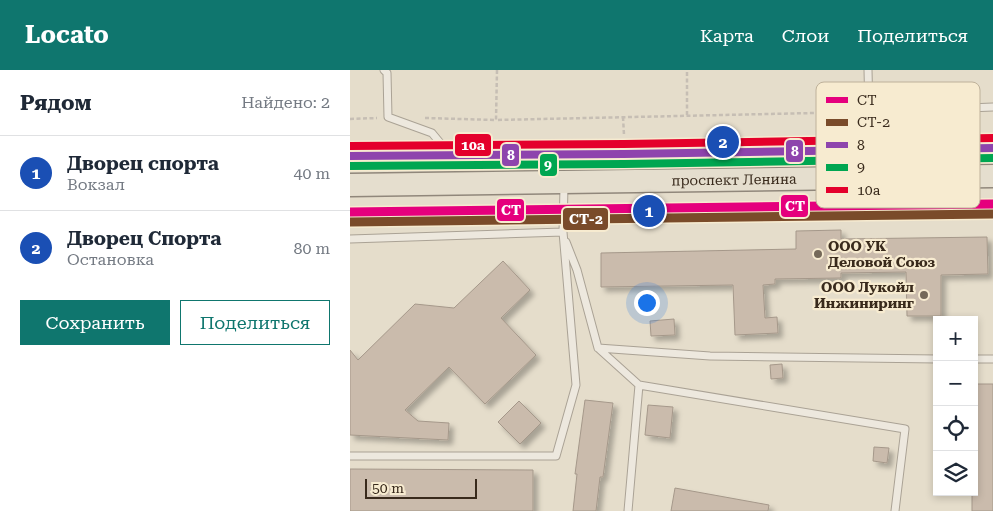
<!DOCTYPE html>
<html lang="ru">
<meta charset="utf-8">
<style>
body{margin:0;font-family:"Roboto Serif",serif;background:#f2f2f3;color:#1f2937}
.controls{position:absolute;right:15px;bottom:15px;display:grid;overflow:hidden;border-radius:0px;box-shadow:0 2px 8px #0003}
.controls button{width:45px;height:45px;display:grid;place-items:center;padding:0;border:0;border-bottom:1px solid #e0e1e3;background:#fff;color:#1f2937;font:25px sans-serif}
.scale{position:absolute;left:15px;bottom:12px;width:112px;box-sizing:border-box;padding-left:5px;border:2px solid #392a1c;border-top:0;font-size:14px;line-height:18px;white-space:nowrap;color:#392a1c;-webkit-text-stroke:4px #f7ebd0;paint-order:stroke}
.you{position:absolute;left:296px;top:232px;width:18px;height:18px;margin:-12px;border:4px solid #fff;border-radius:50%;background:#1a73e8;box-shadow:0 0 0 8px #1a73e833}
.badge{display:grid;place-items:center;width:32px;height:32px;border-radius:50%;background:#0f766e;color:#fff;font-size:16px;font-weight:700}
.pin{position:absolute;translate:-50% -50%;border:2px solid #fff;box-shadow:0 1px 5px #0006}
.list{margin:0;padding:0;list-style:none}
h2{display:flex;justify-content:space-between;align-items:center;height:65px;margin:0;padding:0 20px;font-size:21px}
h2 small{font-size:16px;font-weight:400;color:#747a83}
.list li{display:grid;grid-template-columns:32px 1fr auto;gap:15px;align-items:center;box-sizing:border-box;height:75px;padding:0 20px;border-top:1px solid #e0e1e3}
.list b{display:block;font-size:19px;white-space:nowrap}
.list p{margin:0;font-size:16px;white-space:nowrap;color:#747a83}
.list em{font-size:16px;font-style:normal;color:#747a83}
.actions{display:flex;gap:10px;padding:15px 20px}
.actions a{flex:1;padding:11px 0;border:1px solid #0f766e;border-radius:0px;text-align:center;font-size:18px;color:#0f766e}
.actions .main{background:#0f766e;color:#fff}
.icon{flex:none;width:28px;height:28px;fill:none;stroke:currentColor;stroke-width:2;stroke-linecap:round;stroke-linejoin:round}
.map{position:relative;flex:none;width:643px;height:441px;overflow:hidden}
header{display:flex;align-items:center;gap:30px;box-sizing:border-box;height:70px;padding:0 25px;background:#0f766e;color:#fff}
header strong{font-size:24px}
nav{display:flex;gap:28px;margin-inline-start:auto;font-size:18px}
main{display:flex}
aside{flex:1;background:#fff}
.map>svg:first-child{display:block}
.building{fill:#cabbac;stroke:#a5988a;filter:url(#shadow)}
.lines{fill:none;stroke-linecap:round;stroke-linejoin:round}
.service-casing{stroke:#aaa295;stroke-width:9}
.primary-casing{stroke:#90877b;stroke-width:25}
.path{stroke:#c6beb4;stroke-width:2.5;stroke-dasharray:4 2.5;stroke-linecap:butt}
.service{stroke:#ede8de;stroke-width:7}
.primary{stroke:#e5dece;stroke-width:22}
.bus-1-casing{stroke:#f7ebd0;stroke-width:11}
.bus-2-casing{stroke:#f7ebd0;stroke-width:11}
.bus-3-casing{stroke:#f7ebd0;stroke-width:11}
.bus-1{stroke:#8e44ad;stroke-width:8}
.bus-2{stroke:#00a651;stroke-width:8}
.bus-3{stroke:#e4002b;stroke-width:8}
.rail-1-casing{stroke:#f7ebd0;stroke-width:12}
.rail-2-casing{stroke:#f7ebd0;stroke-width:12}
.rail-1{stroke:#e5007d;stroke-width:9}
.rail-2{stroke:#7a4b2a;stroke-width:9}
.poi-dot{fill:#756959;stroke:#f7ebd0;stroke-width:2}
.labels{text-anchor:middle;stroke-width:4.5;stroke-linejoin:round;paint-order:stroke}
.street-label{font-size:14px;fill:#392a1c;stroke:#f7ebd0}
.poi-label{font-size:14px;font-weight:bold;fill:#392a1c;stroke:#f7ebd0;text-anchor:start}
.key{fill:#f7ebd0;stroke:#beb19a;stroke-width:1}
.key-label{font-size:14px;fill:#392a1c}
.line-badge{stroke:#f7ebd0;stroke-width:2}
.badge-label{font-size:14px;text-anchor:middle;font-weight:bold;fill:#fff}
</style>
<header>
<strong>Locato</strong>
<nav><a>Карта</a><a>Слои</a><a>Поделиться</a></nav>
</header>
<main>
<aside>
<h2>Рядом<small>Найдено: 2</small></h2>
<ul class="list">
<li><span class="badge" style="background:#1a4fb4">1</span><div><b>Дворец спорта</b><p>Вокзал</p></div><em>40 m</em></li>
<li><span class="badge" style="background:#1a4fb4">2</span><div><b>Дворец Спорта</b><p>Остановка</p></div><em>80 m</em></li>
</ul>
<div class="actions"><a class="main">Сохранить</a><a>Поделиться</a></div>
</aside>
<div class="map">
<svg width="643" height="441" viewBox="0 0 643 441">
<defs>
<filter id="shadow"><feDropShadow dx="4.5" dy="4.5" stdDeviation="2.5" flood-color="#0004"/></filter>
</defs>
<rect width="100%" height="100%" fill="#e5ddcb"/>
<path class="building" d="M491,160V169L637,167L638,204L591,205V246H557L556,202L491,203V208L425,209V214L413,215L415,248L427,247L428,263L385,265L383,215L251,217V183L446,179V161Z
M153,191L180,220L151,248L186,285L135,334L99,297L55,340L68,351L99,353L98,370L0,365V280L8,290L65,234L104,238Z
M324,249L325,265L301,266L300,251Z
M432,294L433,308L421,309L420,295Z
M624,314H643V441H622V422H624Z
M235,330L263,333L253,407H250L246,441H223L227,404H225Z
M169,331L191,353L170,374L148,352Z
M298,335L323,337L320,368L295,365Z
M524,377L539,378L537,393L523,391Z
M0,399L183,400V441H0Z
M325,418L419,435L418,441H321Z"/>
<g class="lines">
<defs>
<path id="service" d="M34,0L37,3L38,47L82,63L96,80
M518,0L519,42L643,37
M0,169L213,162
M216,172L227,200L248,278L289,315L278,441
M248,278L360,286L587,289
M624,289H643
M289,315L555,359L545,441
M0,386H206L226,315L213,162L214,116"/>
<g id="primary">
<path d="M0,86L274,84L643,78"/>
<path id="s1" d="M0,115L643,106"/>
</g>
</defs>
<use href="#service" class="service-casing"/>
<use href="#primary" class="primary-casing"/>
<path class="path" d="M147,0L146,50L509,42
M337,45V0
M273,47L274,65
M75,48L146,50
M0,49L27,48"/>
<use href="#service" class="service"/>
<use href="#primary" class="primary"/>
<defs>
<path id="bus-1" d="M0,86L274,84L643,78"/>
<path id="bus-2" d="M0,96L274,94L643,88"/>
<path id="bus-3" d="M0,76L274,74L643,68"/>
</defs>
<use href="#bus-1" class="bus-1-casing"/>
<use href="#bus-2" class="bus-2-casing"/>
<use href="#bus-3" class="bus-3-casing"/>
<use href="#bus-1" class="bus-1"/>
<use href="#bus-2" class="bus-2"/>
<use href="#bus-3" class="bus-3"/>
<defs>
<path id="rail-1" d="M0,142L643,134"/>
<path id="rail-2" d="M0,152L643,144"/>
</defs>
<use href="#rail-1" class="rail-1-casing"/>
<use href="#rail-2" class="rail-2-casing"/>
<use href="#rail-1" class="rail-1"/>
<use href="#rail-2" class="rail-2"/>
</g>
<g class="poi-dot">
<circle cx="468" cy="184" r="5"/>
<circle cx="574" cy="225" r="5"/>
</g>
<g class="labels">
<g class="street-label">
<text dy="5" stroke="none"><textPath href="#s1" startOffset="384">проспект Ленина</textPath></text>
</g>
<g class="poi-label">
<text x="478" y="181">ООО УК<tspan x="478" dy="16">Деловой Союз</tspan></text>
<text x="564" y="222" text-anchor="end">ООО Лукойл<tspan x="564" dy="16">Инжиниринг</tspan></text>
</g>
</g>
<rect x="466" y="12" width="164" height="126" rx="8" class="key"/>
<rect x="476" y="27" width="22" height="6" fill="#e5007d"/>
<rect x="476" y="49" width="22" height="7" fill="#7a4b2a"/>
<rect x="476" y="72" width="22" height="6" fill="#8e44ad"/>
<rect x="476" y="94" width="22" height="7" fill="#00a651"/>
<rect x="476" y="117" width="22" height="6" fill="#e4002b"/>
<g class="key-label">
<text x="507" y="35">СТ</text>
<text x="507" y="57">СТ-2</text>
<text x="507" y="80">8</text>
<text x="507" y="102">9</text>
<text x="507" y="125">10а</text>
</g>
<g class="line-badge">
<rect x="104" y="63" width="38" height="24" rx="5" fill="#e4002b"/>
<rect x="435" y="69" width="19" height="24" rx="5" fill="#8e44ad"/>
<rect x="151" y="73" width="19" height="24" rx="5" fill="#8e44ad"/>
<rect x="189" y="83" width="19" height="24" rx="5" fill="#00a651"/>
<rect x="430" y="124" width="29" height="24" rx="5" fill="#e5007d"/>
<rect x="146" y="128" width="29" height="24" rx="5" fill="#e5007d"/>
<rect x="212" y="137" width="47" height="24" rx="5" fill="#7a4b2a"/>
</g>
<g class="badge-label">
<text x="123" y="80">10а</text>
<text x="445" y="86">8</text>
<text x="161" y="90">8</text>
<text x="198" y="99">9</text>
<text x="445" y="141">СТ</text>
<text x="161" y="145">СТ</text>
<text x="236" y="154">СТ-2</text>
</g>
</svg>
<div class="controls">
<button>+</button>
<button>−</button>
<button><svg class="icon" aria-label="locate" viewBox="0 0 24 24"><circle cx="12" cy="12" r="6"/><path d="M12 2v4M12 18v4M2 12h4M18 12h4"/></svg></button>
<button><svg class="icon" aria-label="layers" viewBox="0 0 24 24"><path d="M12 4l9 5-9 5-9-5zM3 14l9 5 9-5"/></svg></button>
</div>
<div class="scale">50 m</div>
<div class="you"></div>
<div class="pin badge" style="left:299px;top:141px;background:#1a4fb4">1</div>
<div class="pin badge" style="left:373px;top:72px;background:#1a4fb4">2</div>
</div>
</main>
